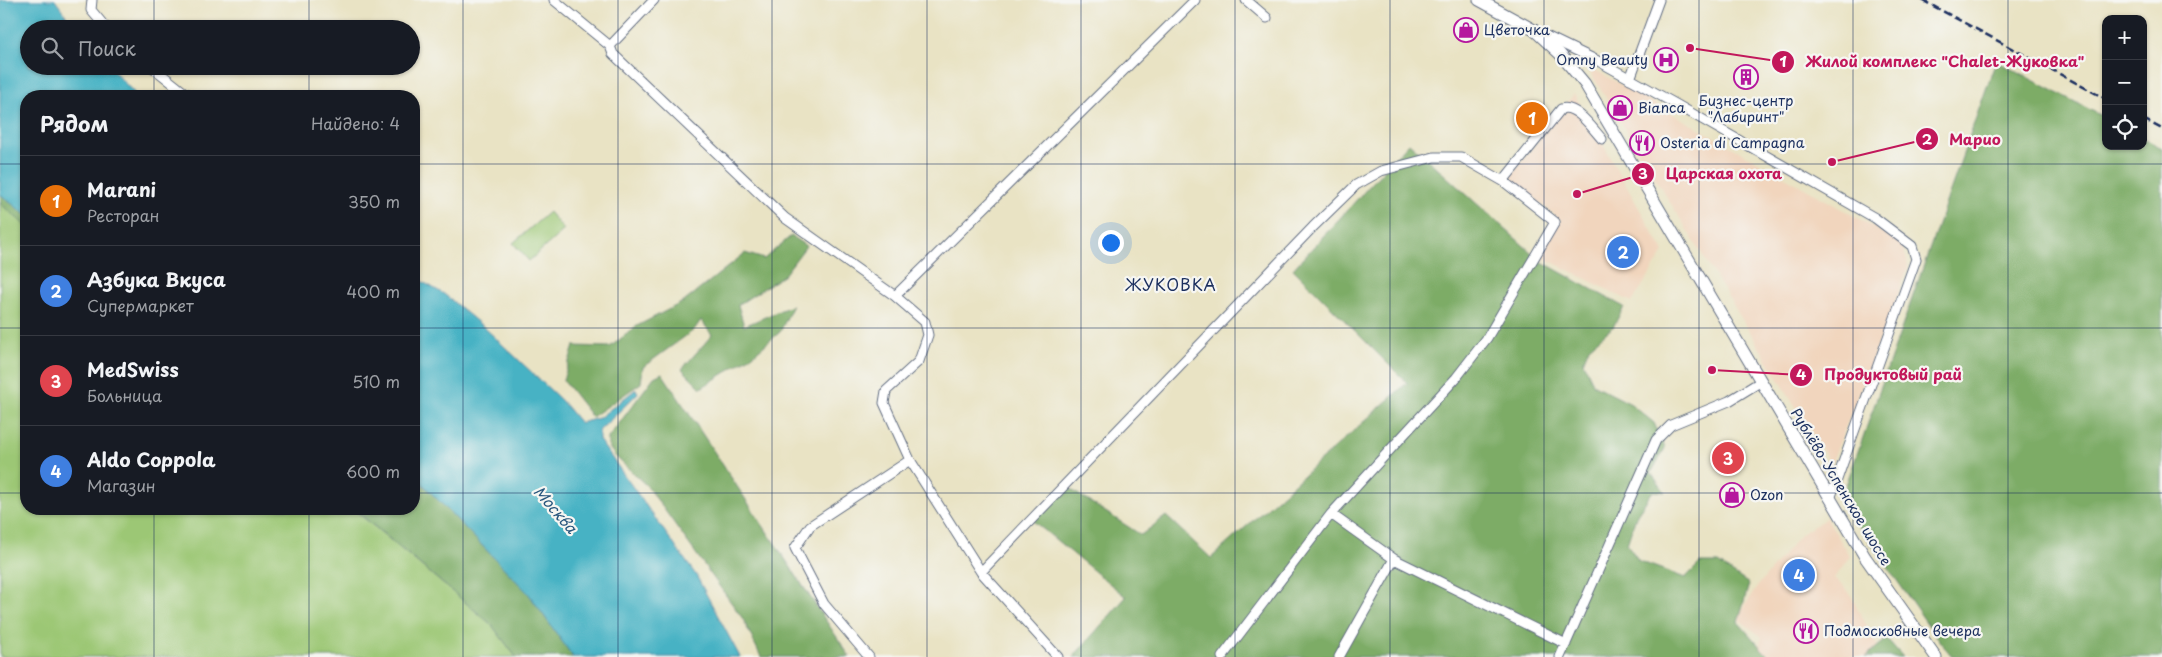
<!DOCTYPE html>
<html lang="ru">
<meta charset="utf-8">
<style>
body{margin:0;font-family:"Playpen Sans",sans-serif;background:#242831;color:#f1f3f6}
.controls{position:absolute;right:15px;top:15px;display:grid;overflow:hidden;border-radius:10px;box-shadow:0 1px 4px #0004}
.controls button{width:45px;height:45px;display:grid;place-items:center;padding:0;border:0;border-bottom:1px solid #363941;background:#171b24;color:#f1f3f6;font:25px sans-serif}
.you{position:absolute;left:1110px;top:242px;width:18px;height:18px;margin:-12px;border:4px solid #fff;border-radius:50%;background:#1a73e8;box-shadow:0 0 0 8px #1a73e833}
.badge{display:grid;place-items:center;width:32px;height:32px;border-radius:50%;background:#d690ce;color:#fff;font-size:16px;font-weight:700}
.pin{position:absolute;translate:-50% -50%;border:2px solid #fff;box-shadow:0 1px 5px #0006}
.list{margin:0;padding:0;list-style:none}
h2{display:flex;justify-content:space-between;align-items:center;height:65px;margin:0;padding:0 20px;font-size:21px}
h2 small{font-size:16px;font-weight:400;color:#9ea1a6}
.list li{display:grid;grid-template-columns:32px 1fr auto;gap:15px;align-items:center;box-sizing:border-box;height:90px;padding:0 20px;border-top:1px solid #363941}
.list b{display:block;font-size:19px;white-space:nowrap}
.list p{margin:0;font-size:16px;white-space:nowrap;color:#9ea1a6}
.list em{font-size:16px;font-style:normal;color:#9ea1a6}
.icon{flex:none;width:28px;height:28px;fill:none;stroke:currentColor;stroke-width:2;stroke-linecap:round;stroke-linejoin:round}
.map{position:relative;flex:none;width:2162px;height:657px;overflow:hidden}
.search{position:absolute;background:#171b24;box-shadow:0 1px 4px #0004;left:20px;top:20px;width:400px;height:55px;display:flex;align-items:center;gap:12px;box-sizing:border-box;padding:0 18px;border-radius:28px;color:#9ea1a6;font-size:19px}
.panel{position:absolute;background:#171b24;box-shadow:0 1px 4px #0004;left:20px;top:90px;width:400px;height:425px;border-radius:20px}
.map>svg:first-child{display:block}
.built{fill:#f1d5bd}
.green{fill:#9cc774;stroke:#5c7b69}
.forest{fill:#7dac66;stroke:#4c6e62}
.water{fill:#46b2c4;stroke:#307091}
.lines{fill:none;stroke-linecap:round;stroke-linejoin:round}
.minor-casing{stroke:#636e82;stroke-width:11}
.major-casing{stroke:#636e82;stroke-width:13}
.minor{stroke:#fff;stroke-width:9}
.major{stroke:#fff;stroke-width:11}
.rail{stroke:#1b2f5e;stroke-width:2.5;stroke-dasharray:8 4;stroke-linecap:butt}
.grid{fill:none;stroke:#1b2f5e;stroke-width:1;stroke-opacity:0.55}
.labels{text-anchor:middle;stroke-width:4.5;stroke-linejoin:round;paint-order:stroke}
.poi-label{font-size:14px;fill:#1b2f5e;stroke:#f6f6f2;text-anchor:start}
.street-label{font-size:14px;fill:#1b2f5e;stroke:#f6f6f2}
.water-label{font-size:15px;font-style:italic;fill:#28567d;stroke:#f6f6f2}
.quarter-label{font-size:16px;letter-spacing:1px;fill:#1b2f5e;stroke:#f6f6f2}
.leader{fill:none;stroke:#c2185b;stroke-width:2}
.callout-dot{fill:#c2185b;stroke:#f6f6f2;stroke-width:2}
.mark-label{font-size:15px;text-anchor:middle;font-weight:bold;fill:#fff}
.callout-label{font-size:15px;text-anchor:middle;font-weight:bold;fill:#c2185b;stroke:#f6f6f2;stroke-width:4.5;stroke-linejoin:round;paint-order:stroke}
</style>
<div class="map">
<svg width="2162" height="657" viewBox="0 0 2162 657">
<rect width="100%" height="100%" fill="#f6f6f2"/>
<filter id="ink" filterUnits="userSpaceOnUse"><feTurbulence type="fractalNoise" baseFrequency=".02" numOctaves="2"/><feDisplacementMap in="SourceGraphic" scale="10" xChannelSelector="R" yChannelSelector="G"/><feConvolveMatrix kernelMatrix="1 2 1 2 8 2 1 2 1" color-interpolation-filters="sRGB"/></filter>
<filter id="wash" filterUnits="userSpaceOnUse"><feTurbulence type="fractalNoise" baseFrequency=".0096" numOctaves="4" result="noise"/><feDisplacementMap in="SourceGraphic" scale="20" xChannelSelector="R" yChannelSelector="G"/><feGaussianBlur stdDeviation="1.12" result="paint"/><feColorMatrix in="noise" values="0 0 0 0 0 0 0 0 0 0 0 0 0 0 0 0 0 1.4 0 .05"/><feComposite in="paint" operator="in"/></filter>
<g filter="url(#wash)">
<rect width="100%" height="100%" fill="#e9e3c4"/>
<path class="built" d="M1595,70L1900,242L1907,260L1908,268L1831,464L1590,72Z
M1574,94L1664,252L1632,302L1538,255L1561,220L1509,178Z
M1827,518L1850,557L1834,578L1849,592L1880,651L1873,657H1770L1759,646L1762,637L1737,618L1757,587L1801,534Z"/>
<path class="green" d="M0,203L26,226V509H353L491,624L516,657H0Z
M549,212L564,230L529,261L513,243Z"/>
<path class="forest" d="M1996,61L2106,118V146H2143V138L2162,148V657H1953L1940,642L1854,519L1844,491Z
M1409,143L1542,262L1624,307L1613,327L1589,347L1583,362L1594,385L1631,404L1654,423L1665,448L1651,473L1665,492L1653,491L1637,514L1627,544L1639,561L1685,578L1700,563H1718L1749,584L1738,622L1769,657H1073L1126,597L1033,521L1067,487L1141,535L1166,516L1211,558L1407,383L1293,269Z
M0,194L26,215V226L1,204Z
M791,236L806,246L784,275L738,305L744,326L793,305L780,332L753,355L701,388L682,369L712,335L701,320L694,330L643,367L641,383L592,417L563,380L574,346L610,347L637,326L685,301L745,253L764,259Z
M662,373L850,657H761L743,619L648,487L616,457L608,446V438L654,377Z
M414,475L528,593L573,657H516L491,624L354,509H414Z
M1887,639L1903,657H1865Z"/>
<path class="water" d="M0,0H55L76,29H29V66H109L137,96H26V215L0,194Z
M414,277L444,294L486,329L561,400L580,423L599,418L636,389L638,393L599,431V440L696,575L740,657H573L528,593L414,475Z"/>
</g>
<g filter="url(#ink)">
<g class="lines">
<defs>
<path id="minor" d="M92,0L91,10L107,29
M554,0L610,46L613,54L785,218L895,296L925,322L928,335L919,361L886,391L884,403L910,460L981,572L1058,657
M1246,0L1267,18
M1542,34L1600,62L1672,102L1875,218L1912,246L1916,259L1830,499
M610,46L654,0
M151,66L185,93L193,96
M1630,79L1659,0
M1503,181L1561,109C1576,104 1593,129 1602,139
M895,296L1195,0
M1331,514L1394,559
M981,572L1313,227L1356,185L1381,171L1434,157H1461L1503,181L1555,222L1487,338L1456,378L1331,514L1222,657
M869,657L824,604L795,548L810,526L910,460
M1339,657L1394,559L1566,644
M1560,657L1656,440L1671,425L1729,401L1760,382"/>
<path id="major" d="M1479,0L1534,30L1560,54L1585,84L1865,557L1936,657"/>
</defs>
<use href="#minor" class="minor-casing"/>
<use href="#major" class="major-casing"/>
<use href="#minor" class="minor"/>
<use href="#major" class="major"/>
<path class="rail" d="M1922,0L2106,99
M2143,119L2162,129"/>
</g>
</g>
<path class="grid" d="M154,0V29M309,0V29M463,0V657M618,0V657M772,0V657M927,0V657M1081,0V657M1235,0V657M1390,0V657M1544,0V657M1699,0V657M1853,0V657M2008,0V657M154,66V96M309,66V96M0,164H26M414,164H2162M0,328H26M414,328H2162M0,493H26M414,493H2162M154,509V657M309,509V657"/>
<defs>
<symbol id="shop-ring" viewBox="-11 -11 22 22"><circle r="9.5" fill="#f6f6f2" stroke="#b5179e" stroke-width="1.5"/><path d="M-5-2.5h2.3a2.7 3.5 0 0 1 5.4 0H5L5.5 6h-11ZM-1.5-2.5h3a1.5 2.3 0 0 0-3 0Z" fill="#b5179e"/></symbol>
<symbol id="hospital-ring" viewBox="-11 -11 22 22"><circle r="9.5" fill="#f6f6f2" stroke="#b5179e" stroke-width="1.5"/><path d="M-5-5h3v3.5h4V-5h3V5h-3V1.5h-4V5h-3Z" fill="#b5179e"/></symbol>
<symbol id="building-ring" viewBox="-11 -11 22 22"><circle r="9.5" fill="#f6f6f2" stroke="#b5179e" stroke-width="1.5"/><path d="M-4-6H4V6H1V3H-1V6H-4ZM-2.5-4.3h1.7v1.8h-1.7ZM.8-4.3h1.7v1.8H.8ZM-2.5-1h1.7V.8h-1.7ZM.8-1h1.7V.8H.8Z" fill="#b5179e"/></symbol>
<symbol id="restaurant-ring" viewBox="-11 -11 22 22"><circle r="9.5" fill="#f6f6f2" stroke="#b5179e" stroke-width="1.5"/><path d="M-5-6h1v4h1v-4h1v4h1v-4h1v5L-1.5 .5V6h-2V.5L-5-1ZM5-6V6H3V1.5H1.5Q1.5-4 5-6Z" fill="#b5179e"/></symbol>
</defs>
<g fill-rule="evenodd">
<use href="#shop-ring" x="1452" y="16" width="28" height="28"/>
<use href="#hospital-ring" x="1652" y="46" width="28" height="28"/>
<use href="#building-ring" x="1732" y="63" width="28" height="28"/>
<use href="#shop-ring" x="1606" y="94" width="28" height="28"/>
<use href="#restaurant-ring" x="1628" y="129" width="28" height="28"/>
<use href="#shop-ring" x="1718" y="481" width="28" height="28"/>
<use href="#restaurant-ring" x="1792" y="617" width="28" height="28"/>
</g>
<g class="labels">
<g class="poi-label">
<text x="1484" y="35">Цветочка</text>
<text x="1648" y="65" text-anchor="end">Omny Beauty</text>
<text x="1746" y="106" text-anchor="middle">Бизнес-центр<tspan x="1746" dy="16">"Лабиринт"</tspan></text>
<text x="1638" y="113">Bianca</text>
<text x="1660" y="148">Osteria di Campagna</text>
<text x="1750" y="500">Ozon</text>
<text x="1824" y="636">Подмосковные вечера</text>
</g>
<g class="street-label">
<text transform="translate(1841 487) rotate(59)" y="5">Рублёво-Успенское шоссе</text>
</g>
<g class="water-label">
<text transform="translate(555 510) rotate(49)" y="5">Москва</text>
</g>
<g class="quarter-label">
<text x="1171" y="291">ЖУКОВКА</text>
</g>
</g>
<path class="leader" d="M1690 48L1783 62M1832 162L1927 139M1577 194L1643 174M1712 370L1801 375"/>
<g class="callout-dot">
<circle cx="1690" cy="48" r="5"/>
<circle cx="1832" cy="162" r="5"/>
<circle cx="1577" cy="194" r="5"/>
<circle cx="1712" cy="370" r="5"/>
<circle cx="1783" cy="62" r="12"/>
<circle cx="1927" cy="139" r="12"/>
<circle cx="1643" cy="174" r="12"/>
<circle cx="1801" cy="375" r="12"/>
</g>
<g class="mark-label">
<text x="1783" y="67">1</text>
<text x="1927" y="145">2</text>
<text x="1643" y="179">3</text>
<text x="1801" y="380">4</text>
</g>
<g class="callout-label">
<text x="1945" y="67">Жилой комплекс "Chalet-Жуковка"</text>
<text x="1975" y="145">Марио</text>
<text x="1724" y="179">Царская охота</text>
<text x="1893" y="380">Продуктовый рай</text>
</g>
</svg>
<div class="controls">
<button>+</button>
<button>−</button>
<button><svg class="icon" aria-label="locate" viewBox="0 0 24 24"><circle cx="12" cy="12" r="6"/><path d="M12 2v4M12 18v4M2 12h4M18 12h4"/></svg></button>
</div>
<div class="you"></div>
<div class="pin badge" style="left:1532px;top:118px;background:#e8710a">1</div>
<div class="pin badge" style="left:1623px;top:252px;background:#3f7fe0">2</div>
<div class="pin badge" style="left:1728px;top:458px;background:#e0444e">3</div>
<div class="pin badge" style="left:1799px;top:575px;background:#3f7fe0">4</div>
<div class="search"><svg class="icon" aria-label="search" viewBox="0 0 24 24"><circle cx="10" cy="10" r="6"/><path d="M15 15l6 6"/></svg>Поиск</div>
<section class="panel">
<h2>Рядом<small>Найдено: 4</small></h2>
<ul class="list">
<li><span class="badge" style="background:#e8710a">1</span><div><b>Marani</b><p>Ресторан</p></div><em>350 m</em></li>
<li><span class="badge" style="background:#3f7fe0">2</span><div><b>Азбука Вкуса</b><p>Супермаркет</p></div><em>400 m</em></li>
<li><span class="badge" style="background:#e0444e">3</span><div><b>MedSwiss</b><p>Больница</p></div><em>510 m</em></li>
<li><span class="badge" style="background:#3f7fe0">4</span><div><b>Aldo Coppola</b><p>Магазин</p></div><em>600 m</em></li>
</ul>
</section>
</div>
